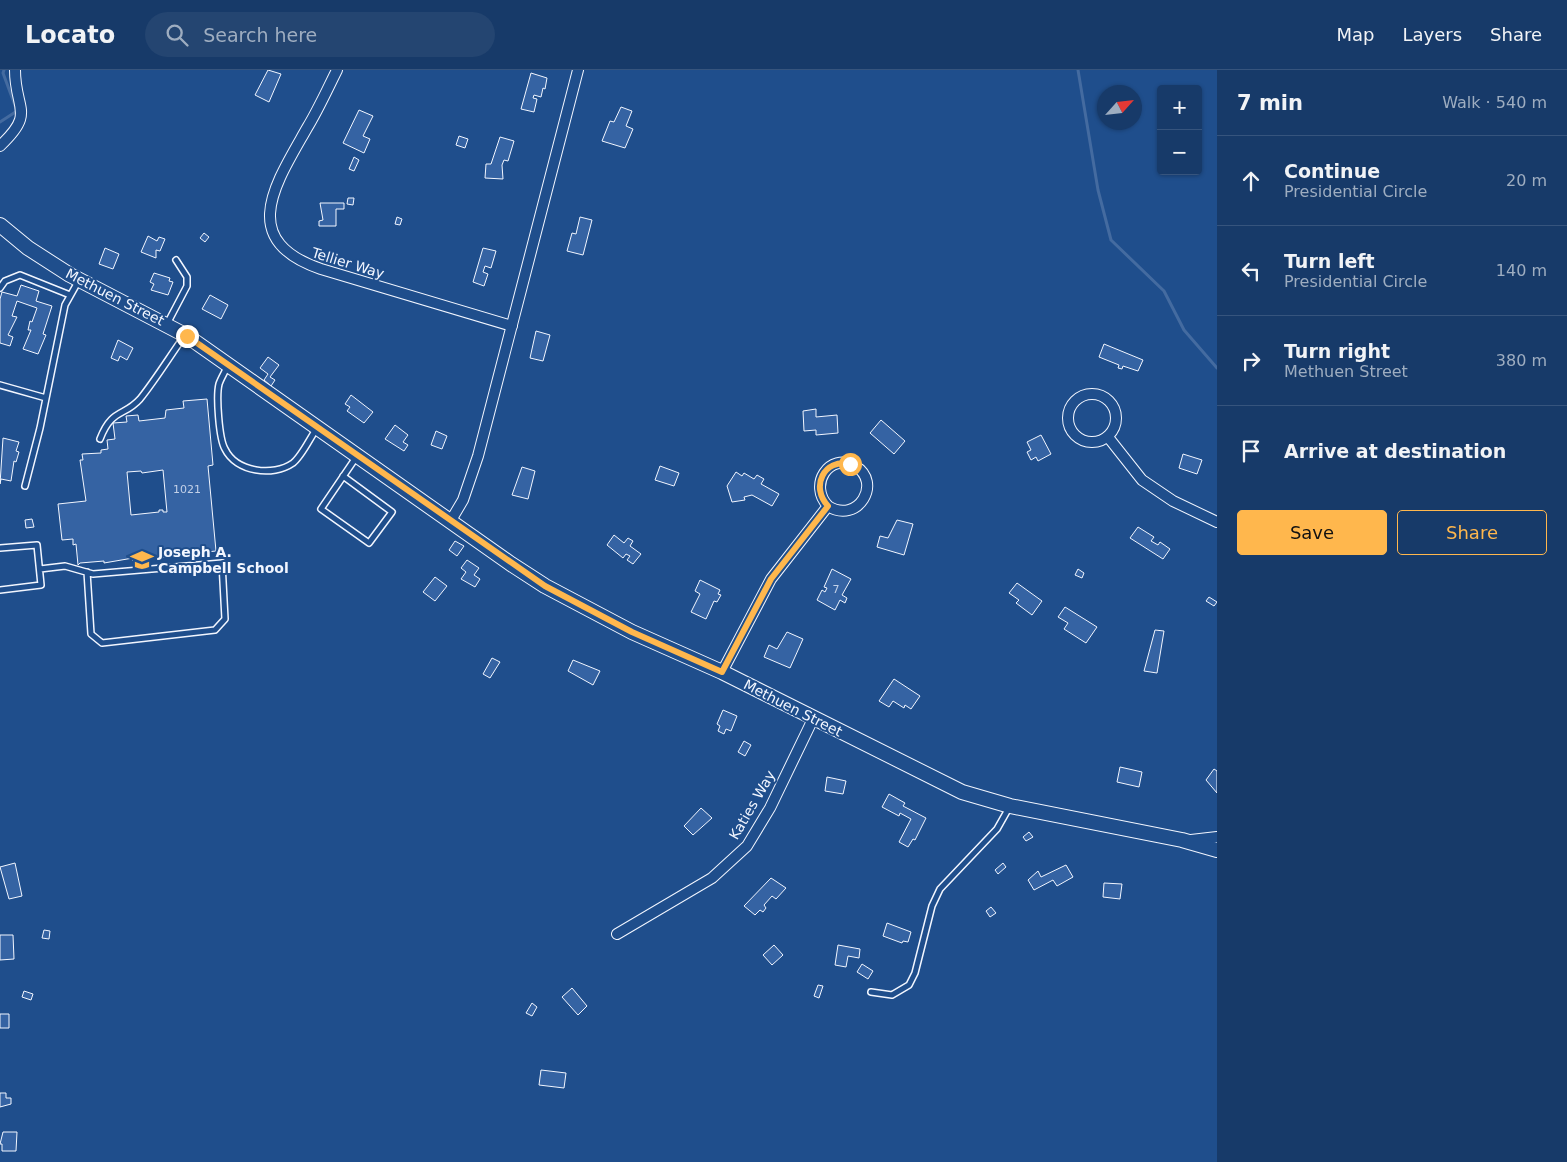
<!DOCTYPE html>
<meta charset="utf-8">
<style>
body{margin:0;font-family:"DejaVu Sans",sans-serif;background:#244571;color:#f1f3f6}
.controls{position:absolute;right:15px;top:15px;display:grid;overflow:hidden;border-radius:5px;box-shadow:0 1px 4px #0004}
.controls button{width:45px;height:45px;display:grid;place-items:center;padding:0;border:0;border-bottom:1px solid #36547d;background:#173a69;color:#f1f3f6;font:25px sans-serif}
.compass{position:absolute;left:1097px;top:15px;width:45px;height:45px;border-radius:50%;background:#173a69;box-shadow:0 1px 4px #0004;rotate:63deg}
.stop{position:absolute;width:15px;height:15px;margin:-11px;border:4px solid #ffb74d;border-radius:50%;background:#fff}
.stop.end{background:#ffb74d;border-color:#fff;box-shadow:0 1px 5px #0008}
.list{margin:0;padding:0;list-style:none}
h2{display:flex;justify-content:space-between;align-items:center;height:65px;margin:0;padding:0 20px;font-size:21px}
h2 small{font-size:16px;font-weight:400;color:#9eadc0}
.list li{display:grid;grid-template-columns:32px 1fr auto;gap:15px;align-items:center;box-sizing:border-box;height:90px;padding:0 20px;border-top:1px solid #36547d}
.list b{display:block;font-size:19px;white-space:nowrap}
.list p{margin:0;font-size:16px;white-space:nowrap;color:#9eadc0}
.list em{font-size:16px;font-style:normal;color:#9eadc0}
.actions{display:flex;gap:10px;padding:15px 20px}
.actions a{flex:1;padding:11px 0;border:1px solid #ffb74d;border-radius:5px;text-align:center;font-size:18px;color:#ffb74d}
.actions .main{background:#ffb74d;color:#111}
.icon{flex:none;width:28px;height:28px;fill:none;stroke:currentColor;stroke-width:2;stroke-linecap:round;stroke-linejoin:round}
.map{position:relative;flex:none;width:1217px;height:1092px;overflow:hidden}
header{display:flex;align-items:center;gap:30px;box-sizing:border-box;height:70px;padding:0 25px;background:#173a69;border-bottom:1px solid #36547d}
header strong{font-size:24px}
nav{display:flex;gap:28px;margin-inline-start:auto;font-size:18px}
.search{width:350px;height:45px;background:#244571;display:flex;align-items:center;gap:12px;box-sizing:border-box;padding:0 18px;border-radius:28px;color:#9eadc0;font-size:19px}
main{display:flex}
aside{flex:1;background:#173a69}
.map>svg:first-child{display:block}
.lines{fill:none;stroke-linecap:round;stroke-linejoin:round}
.stream{stroke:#446ba0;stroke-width:3}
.building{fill:#3563a3;stroke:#f2f6ff;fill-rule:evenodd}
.lane-casing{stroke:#f2f6ff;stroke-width:8}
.street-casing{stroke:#f2f6ff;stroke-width:12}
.secondary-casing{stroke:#f2f6ff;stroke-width:16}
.lane{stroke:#1f4e8c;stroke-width:5}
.street{stroke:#1f4e8c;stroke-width:10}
.secondary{stroke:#1f4e8c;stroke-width:14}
.route{stroke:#ffb74d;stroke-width:6}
.labels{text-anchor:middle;stroke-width:4;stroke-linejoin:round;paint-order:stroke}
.number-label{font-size:11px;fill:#c3d1e8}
.street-label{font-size:14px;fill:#f2f6ff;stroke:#1f4e8c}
.poi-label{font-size:14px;font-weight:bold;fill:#f2f6ff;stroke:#1f4e8c;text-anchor:start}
</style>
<header>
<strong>Locato</strong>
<div class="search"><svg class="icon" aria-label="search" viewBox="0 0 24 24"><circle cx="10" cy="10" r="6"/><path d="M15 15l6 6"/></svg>Search here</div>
<nav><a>Map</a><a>Layers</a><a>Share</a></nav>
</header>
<main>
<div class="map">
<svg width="1217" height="1092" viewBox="0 0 1217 1092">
<rect width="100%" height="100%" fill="#1f4e8c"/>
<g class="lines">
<path class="stream" d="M1078,0L1098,120L1111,170L1164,221L1184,260L1217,298
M0,52L17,41L3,3L4,0"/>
</g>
<path class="building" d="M268,0L281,4L269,32L255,25Z
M531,3L547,8L545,19L543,18L541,27L534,25L533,28L537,29L534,42L521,39Z
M621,37L632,41L626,56L633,59L625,78L602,71L610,51L614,52Z
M359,40L373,46L363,66L370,69L364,83L343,73Z
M459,66L468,69L465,78L456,75Z
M500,67L514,71L508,91L504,90L502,95L503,109L485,108L486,94H491Z
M354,87L359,90L354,101L349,99Z
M348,128H354L353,135L347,134Z
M320,133H344V139H336V156H319V151L323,150Z
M397,147L402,149L400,155L395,154Z
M580,147L592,150L583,185L567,181L572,163L576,164Z
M204,163L209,167L205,172L200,168Z
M148,166L157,171L159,167L165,169L160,181L156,180V188L141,182Z
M105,178L119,184L113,199L99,194Z
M483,178L496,181L491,198L485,196L483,202L488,204L484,216L473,212Z
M154,203L170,208L169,211L173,212L168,225L151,220L154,214L150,212Z
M21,215L39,221L36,231L52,236L43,264L46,265L38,284L23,279L31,260H28L30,251L32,252L37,238L17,231L12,246L17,247L8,265L13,267L10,276L0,273V229L2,222L17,226Z
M210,225L228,235L221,249L202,239Z
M536,261L550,265L543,291L530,288Z
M118,270L133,278L127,290L120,286L118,291L111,288Z
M1104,274L1143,290L1138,301L1123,296L1122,299L1118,298L1119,295L1099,287Z
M268,287L279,295L270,307L275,310L271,316L264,310L268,304L260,298Z
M351,325L373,342L364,353L347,341L350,337L345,334Z
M207,329L213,395L208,396L216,481L197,483V485L192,486V483L166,485V487L161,488V486L136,488L137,490L133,491V488L104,493V491L80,493L78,495L76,474L73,475V469L62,470L58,434L86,431L80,390H83L82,384L101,383V380L108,379L107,370L115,369L113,353L127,352L126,346L138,345L139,351L165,348L166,340L184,338L183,331ZM163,400L167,442H163V440H159V442L131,445L127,402L141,401L142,403Z
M816,339V347L837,345L838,363L816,365V360L804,361L803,341Z
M881,350L905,371L894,384L870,363Z
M395,355L408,365L403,372L408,375L404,381L385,369Z
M436,361L447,366L442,379L431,375Z
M1041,365L1051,384L1038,391L1036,387L1031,390L1027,382L1031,380L1027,372Z
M3,368L19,372L16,381L19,382L16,392L14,391L11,411L1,409L0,414Z
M1183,384L1202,390L1197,404L1179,398Z
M660,396L679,403L674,416L655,410Z
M522,397L535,401L528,429L512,425Z
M736,402L742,406L744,403L754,409L757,405L764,409L761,414L779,424L772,436L752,425L744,427L745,430L732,432L727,416Z
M32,449L34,457L26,458L25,450Z
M897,450L913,454L904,485L877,477L880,466L888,468Z
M1138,457L1154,467L1151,471L1158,475L1160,472L1170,479L1163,489L1130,468Z
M614,465L624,473L628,468L633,471L630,476L641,484L633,494L627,490L630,486L626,484L623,488L607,475Z
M455,471L464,476L457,486L449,480Z
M467,490L479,498L474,505L480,509L475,517L461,509L466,502L461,498Z
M832,499L851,509L842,525L847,528L845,533L840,530L835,540L817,530L822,520L825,522L827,518L824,517Z
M1078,499L1084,503L1082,508L1075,505Z
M435,507L447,516L435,531L423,522Z
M700,510L720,520L718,524L721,525L717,532L714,531L706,549L691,542L700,524L695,521Z
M1017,513L1042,531L1032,545L1016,533L1019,530L1009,523Z
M1209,527L1217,532L1214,536L1206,531Z
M1065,537L1097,557L1086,573L1064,559L1068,553L1058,547Z
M1155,560L1164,561L1157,603L1144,601Z
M787,562L803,569L790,598L764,587L769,575L777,579Z
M492,588L500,592L490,608L483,604Z
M573,590L600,601L593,615L568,601Z
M894,609L920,626L911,639L905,635L904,638L893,631L889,637L879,631Z
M723,640L737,646L731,661L726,659L724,664L718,661L720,656L717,654Z
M744,671L751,675L745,686L738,682Z
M1120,697L1142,702L1139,717L1117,712Z
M1214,699L1217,701V723L1206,710Z
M827,707L846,711L843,724L825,721Z
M889,724L905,733L903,736L926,748L915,770L913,769L908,777L899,772L911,749L900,743L899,746L882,737Z
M701,738L712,748L693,765L684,756Z
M1029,762L1033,767L1026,771L1023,767Z
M15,793L22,826L9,829L0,797Z
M1003,793L1006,797L998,804L995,800Z
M1066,795L1073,807L1057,816L1053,810L1034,820L1028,810L1038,801L1041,807Z
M771,808L786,818L776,829L772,826L764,835L766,838L763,842L760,840L755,845L744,836Z
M1104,813L1122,814L1120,829L1103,827Z
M991,837L996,843L990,847L986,841Z
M887,853L911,862L908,872L903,871L902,873L883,866Z
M44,860L50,861L49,869L42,868Z
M0,865H13L14,889L0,890Z
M774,875L783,885L772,895L763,885Z
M838,875L860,879L859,888L848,886L846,897L835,895Z
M862,894L873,901L868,909L857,902Z
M818,915L823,916L819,928L814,926Z
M572,918L587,936L578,945L562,927Z
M24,921L33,924L31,930L22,927Z
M532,933L537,937L532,946L526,943Z
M0,944H9V958H0Z
M541,1000L566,1003L564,1018L539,1015Z
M0,1023H6V1028H11V1034L0,1037Z
M3,1062H17L16,1081H2V1074H0Z"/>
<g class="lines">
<defs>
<path id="lane" d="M0,218L5,211L20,205L70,225
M167,254L187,216V207L176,190
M227,297C225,302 221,308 219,314C216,326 219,369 225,379C236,402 273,407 293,393C302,386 310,368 317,358
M0,315L46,328
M100,369C112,338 124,347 140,329C156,309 170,286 185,265
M343,406L392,442L369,473L321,439L357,386
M25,416L40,358L65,235L79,210
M0,478L37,475L41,515L0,520
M40,499L65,496L93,504L222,493L225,549L215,560L102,573L91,564L87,502
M871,922L892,925L909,915L915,903L932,836L940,819L997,759L1010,736"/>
<path id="street" d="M337,0C327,20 318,40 307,58C276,113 236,170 321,199L512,256
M0,76C36,42 15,40 15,0
M1068 348a24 24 0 1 1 48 0a24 24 0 1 1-48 0Z
M1108,367L1142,410L1173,431L1217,452
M450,452L463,430L478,386L578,0
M722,602L771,509L828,436C858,455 883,412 855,396C829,382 808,415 828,436
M1191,770L1217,767
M617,864L712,808L747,776L770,738L813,649"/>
<path id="secondary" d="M0,155L28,178L70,205L187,266L511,494L545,516L632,562L722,602L962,722L1010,736L1182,770L1217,780"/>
</defs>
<use href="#lane" class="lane-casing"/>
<use href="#street" class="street-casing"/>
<use href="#secondary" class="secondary-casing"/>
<use href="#lane" class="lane"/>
<use href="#street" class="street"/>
<use href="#secondary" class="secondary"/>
</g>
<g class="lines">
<path class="route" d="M187,266L545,516L632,562L722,602L771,509L828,436C810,417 824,388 850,394"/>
</g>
<defs>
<symbol id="school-bare" viewBox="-9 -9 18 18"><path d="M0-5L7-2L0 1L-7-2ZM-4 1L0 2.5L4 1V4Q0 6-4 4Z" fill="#ffb74d" stroke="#1f4e8c" stroke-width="2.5" paint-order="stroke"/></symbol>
</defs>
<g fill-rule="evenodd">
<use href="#school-bare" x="126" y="474" width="32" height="32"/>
</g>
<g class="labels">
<g class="number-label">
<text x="187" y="423">1021</text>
<text x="836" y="523">7</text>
</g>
<g class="street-label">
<text transform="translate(348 193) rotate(17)" y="5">Tellier Way</text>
<text transform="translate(115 227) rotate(27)" y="5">Methuen Street</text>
<text transform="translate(793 638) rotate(27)" y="5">Methuen Street</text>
<text transform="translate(752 735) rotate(-60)" y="5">Katies Way</text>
</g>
<g class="poi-label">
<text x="158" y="487">Joseph A.<tspan x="158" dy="16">Campbell School</tspan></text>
</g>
</g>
</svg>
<div class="controls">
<button>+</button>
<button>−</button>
</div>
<svg class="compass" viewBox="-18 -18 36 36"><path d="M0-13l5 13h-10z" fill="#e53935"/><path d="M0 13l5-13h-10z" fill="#9eadc0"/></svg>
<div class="stop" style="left:850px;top:394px"></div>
<div class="stop end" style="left:187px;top:266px"></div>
</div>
<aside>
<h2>7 min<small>Walk · 540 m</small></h2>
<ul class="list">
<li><svg class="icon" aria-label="ahead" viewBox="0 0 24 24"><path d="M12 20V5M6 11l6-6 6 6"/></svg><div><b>Continue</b><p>Presidential Circle</p></div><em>20 m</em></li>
<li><svg class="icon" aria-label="left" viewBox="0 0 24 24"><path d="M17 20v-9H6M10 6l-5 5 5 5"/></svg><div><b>Turn left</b><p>Presidential Circle</p></div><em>140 m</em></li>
<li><svg class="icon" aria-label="right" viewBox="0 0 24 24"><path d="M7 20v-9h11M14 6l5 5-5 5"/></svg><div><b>Turn right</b><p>Methuen Street</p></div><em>380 m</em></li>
<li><svg class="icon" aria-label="arrive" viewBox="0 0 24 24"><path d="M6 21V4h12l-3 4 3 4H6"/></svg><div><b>Arrive at destination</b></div></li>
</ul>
<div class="actions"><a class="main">Save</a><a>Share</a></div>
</aside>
</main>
